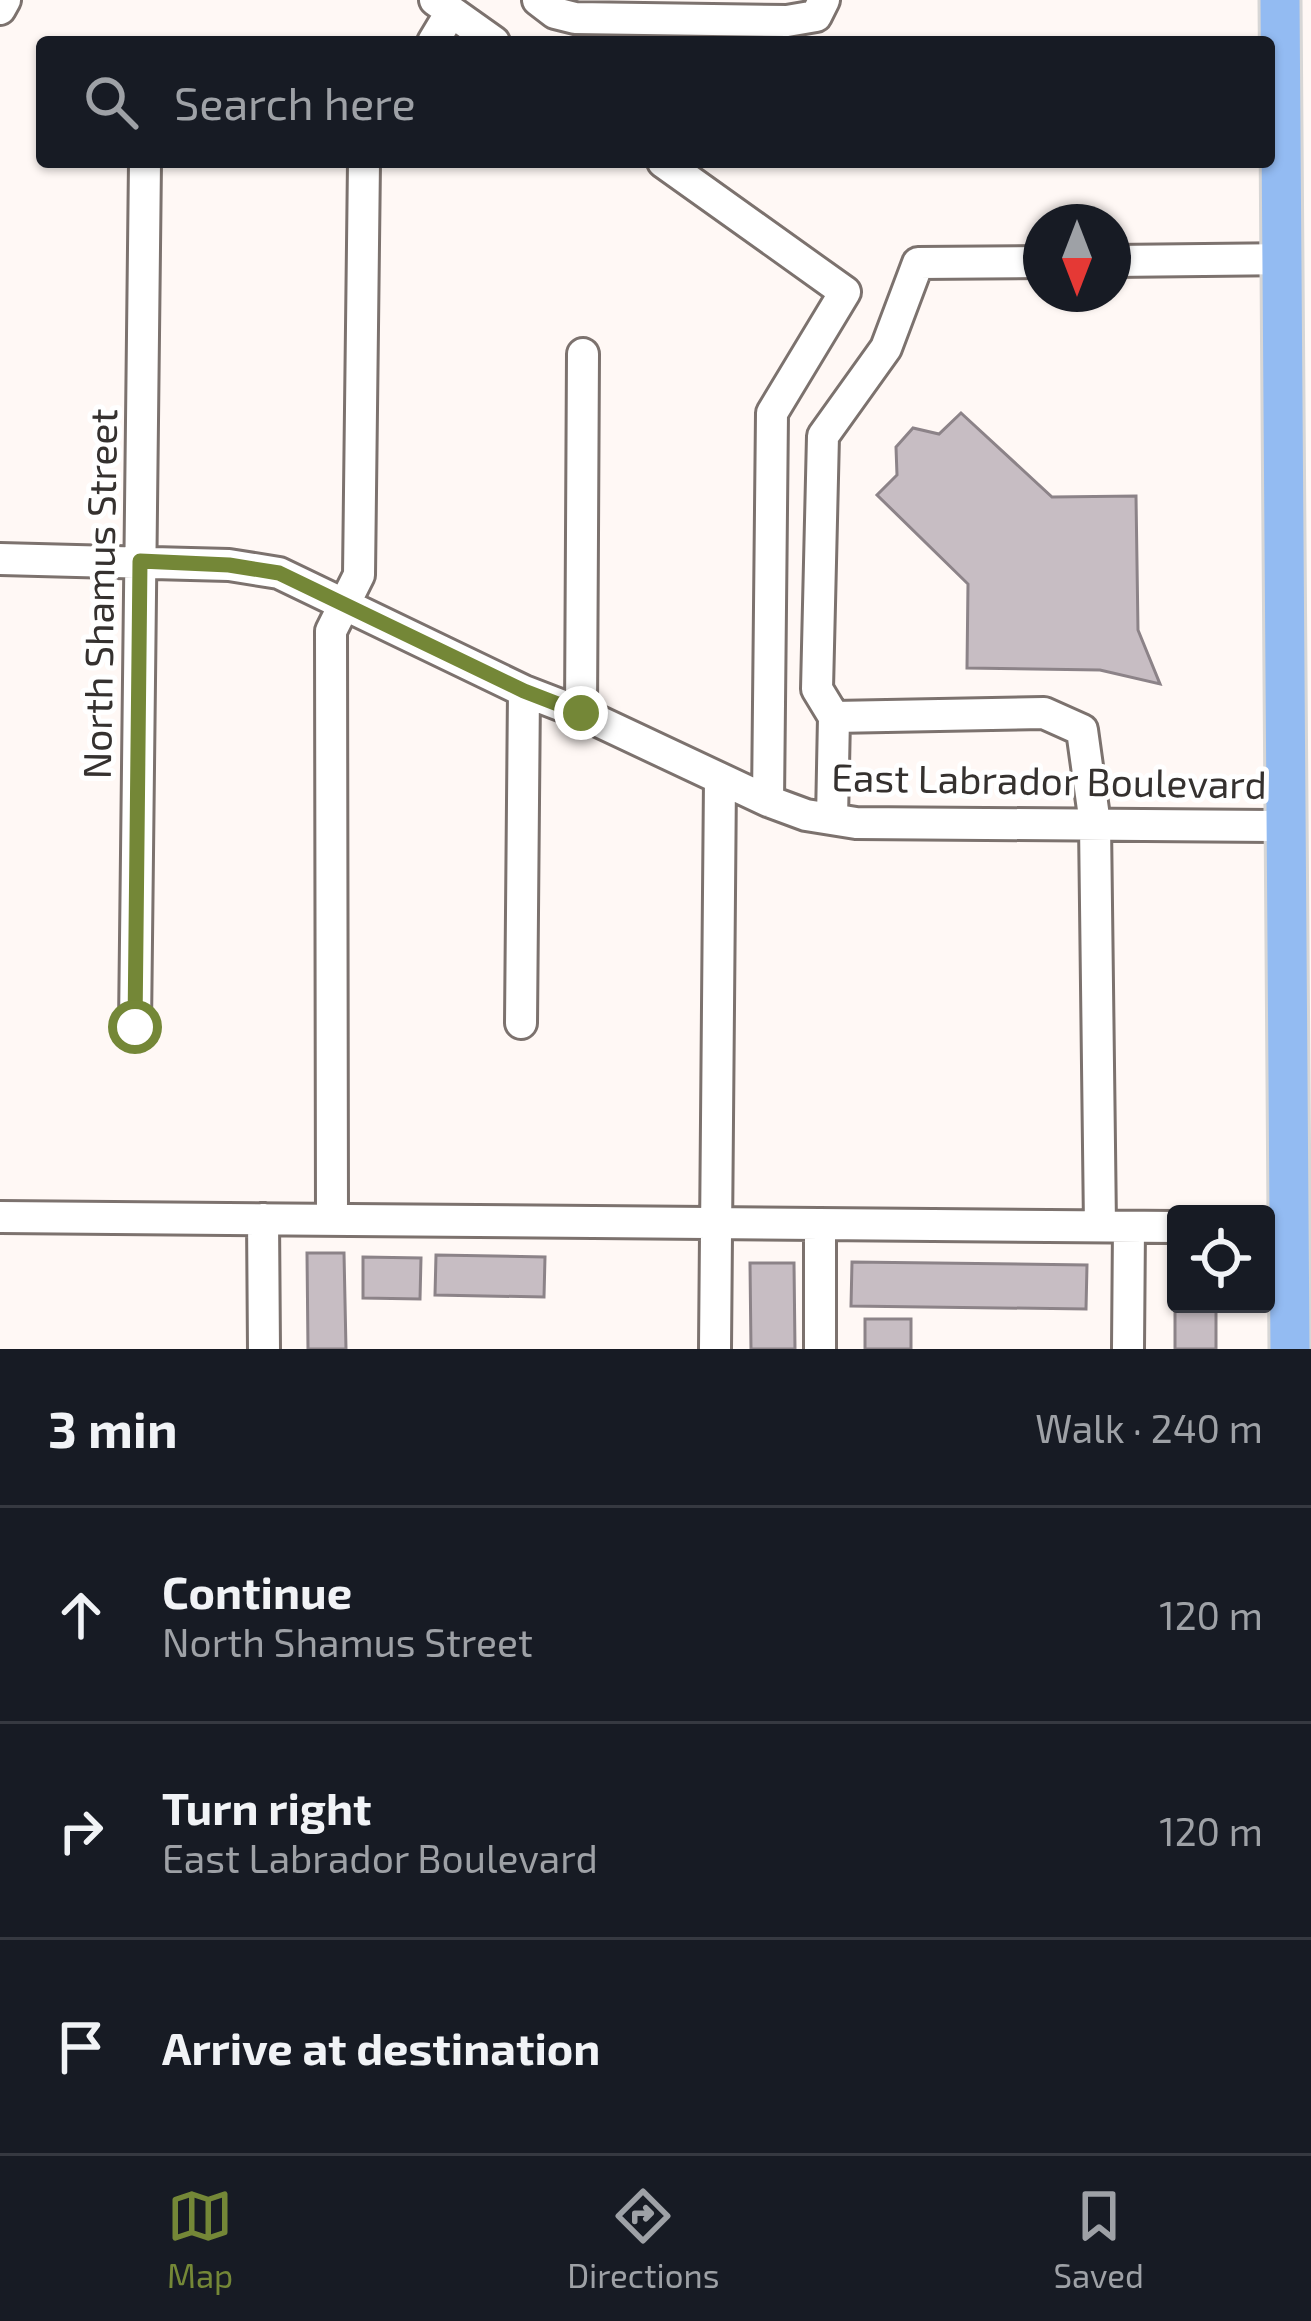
<!DOCTYPE html>
<meta charset="utf-8">
<style>
body{margin:0;font-family:"Exo 2",sans-serif;background:#242831;color:#f1f3f6}
.controls{position:absolute;right:36px;bottom:36px;display:grid;overflow:hidden;border-radius:12px;box-shadow:0 3px 9px #0004}
.controls button{width:108px;height:108px;display:grid;place-items:center;padding:0;border:0;border-bottom:3px solid #363941;background:#171b24;color:#f1f3f6;font:60px sans-serif}
.compass{position:absolute;left:1023px;top:204px;width:108px;height:108px;border-radius:50%;background:#171b24;box-shadow:0 3px 9px #0004;rotate:180deg}
.stop{position:absolute;width:36px;height:36px;margin:-27px;border:9px solid #748737;border-radius:50%;background:#fff}
.stop.end{background:#748737;border-color:#fff;box-shadow:0 3px 12px #0008}
.list{margin:0;padding:0;list-style:none}
h2{display:flex;justify-content:space-between;align-items:center;height:156px;margin:0;padding:0 48px;font-size:51px}
h2 small{font-size:39px;font-weight:400;color:#9ea1a6}
.list li{display:grid;grid-template-columns:78px 1fr auto;gap:36px;align-items:center;box-sizing:border-box;height:216px;padding:0 48px;border-top:3px solid #363941}
.list b{display:block;font-size:45px;white-space:nowrap}
.list p{margin:0;font-size:39px;white-space:nowrap;color:#9ea1a6}
.list em{font-size:39px;font-style:normal;color:#9ea1a6}
.icon{flex:none;width:66px;height:66px;fill:none;stroke:currentColor;stroke-width:2;stroke-linecap:round;stroke-linejoin:round}
.map{position:relative;flex:none;width:1311px;height:1349px;overflow:hidden}
.search{position:absolute;background:#171b24;box-shadow:0 3px 9px #0004;left:36px;right:36px;top:36px;height:132px;display:flex;align-items:center;gap:30px;box-sizing:border-box;padding:0 42px;border-radius:12px;color:#9ea1a6;font-size:45px}
.sheet{height:804px;background:#171b24}
nav{display:flex;justify-content:space-around;align-items:center;box-sizing:border-box;height:168px;border-top:3px solid #363941;background:#171b24;font-size:33px;color:#9ea1a6}
nav a{display:grid;justify-items:center;gap:6px}
nav .on{color:#748737}
.map>svg:first-child{display:block}
.building{fill:#c7bdc3;stroke:#8c8388;stroke-width:3}
.lines{fill:none;stroke-linecap:round;stroke-linejoin:round}
.minor-casing{stroke:#7c726e;stroke-width:36}
.major-casing{stroke:#d7d6d5;stroke-width:45}
.minor{stroke:#fff;stroke-width:30}
.major{stroke:#93bbf2;stroke-width:39}
.route{stroke:#748737;stroke-width:15}
.labels{text-anchor:middle;stroke-width:10;stroke-linejoin:round;paint-order:stroke}
.street-label{font-size:39px;fill:#35312f;stroke:#fff}
</style>
<div class="map">
<svg width="1311" height="1349" viewBox="0 0 1311 1349">
<rect width="100%" height="100%" fill="#fff8f5"/>
<path class="building" d="M961,413L1052,497L1136,496L1138,630L1160,684L1100,670L967,668L968,584L877,495L897,475L896,447L913,428L939,434Z
M307,1253H344L346,1349H308Z
M436,1255L545,1257L544,1297L435,1295Z
M363,1257L421,1258L420,1299L363,1298Z
M852,1262L1087,1265L1086,1309L851,1306Z
M750,1263H794L795,1349H751Z
M1175,1274L1176,1304H1216V1349H1175Z
M865,1319H911V1349H865Z"/>
<g class="lines">
<defs>
<path id="minor" d="M435,0L494,42
M538,0L555,13L575,18L787,21L816,16L824,0
M0,9L5,0
M433,42L451,12
M663,162L845,292L772,413L768,801
M1113,261L1283,259
M0,559L229,565L279,573L524,691L581,713L768,801L806,815L856,823L1286,826
M581,713L583,354
M834,717L817,689L823,436L886,348L918,263L1041,262
M832,819L834,717L1044,713L1082,730L1095,824L1100,1226
M521,1023L524,691
M135,1027L145,162
M0,1217L1176,1227
M263,1219L264,1349
M332,1220L331,631L359,575L364,162
M715,1349L720,779
M820,1349V1224
M1128,1349L1129,1227"/>
<path id="major" d="M1280,0L1290,1349"/>
</defs>
<use href="#minor" class="minor-casing"/>
<use href="#major" class="major-casing"/>
<use href="#minor" class="minor"/>
<use href="#major" class="major"/>
</g>
<g class="lines">
<path class="route" d="M135,1027L140,561L229,565L279,573L524,691L581,713"/>
</g>
<g class="labels">
<g class="street-label">
<text transform="translate(100 594) rotate(-89)" y="14">North Shamus Street</text>
<text transform="translate(1049 781) rotate(1)" y="14">East Labrador Boulevard</text>
</g>
</g>
</svg>
<div class="controls">
<button><svg class="icon" aria-label="locate" viewBox="0 0 24 24"><circle cx="12" cy="12" r="6"/><path d="M12 2v4M12 18v4M2 12h4M18 12h4"/></svg></button>
</div>
<svg class="compass" viewBox="-18 -18 36 36"><path d="M0-13l5 13h-10z" fill="#e53935"/><path d="M0 13l5-13h-10z" fill="#9ea1a6"/></svg>
<div class="stop" style="left:135px;top:1027px"></div>
<div class="stop end" style="left:581px;top:713px"></div>
<div class="search"><svg class="icon" aria-label="search" viewBox="0 0 24 24"><circle cx="10" cy="10" r="6"/><path d="M15 15l6 6"/></svg>Search here</div>
</div>
<section class="sheet">
<h2>3 min<small>Walk · 240 m</small></h2>
<ul class="list">
<li><svg class="icon" aria-label="ahead" viewBox="0 0 24 24"><path d="M12 20V5M6 11l6-6 6 6"/></svg><div><b>Continue</b><p>North Shamus Street</p></div><em>120 m</em></li>
<li><svg class="icon" aria-label="right" viewBox="0 0 24 24"><path d="M7 20v-9h11M14 6l5 5-5 5"/></svg><div><b>Turn right</b><p>East Labrador Boulevard</p></div><em>120 m</em></li>
<li><svg class="icon" aria-label="arrive" viewBox="0 0 24 24"><path d="M6 21V4h12l-3 4 3 4H6"/></svg><div><b>Arrive at destination</b></div></li>
</ul>
</section>
<nav>
<a class="on"><svg class="icon" aria-label="map" viewBox="0 0 24 24"><path d="M3 6l6-2 6 2 6-2v14l-6 2-6-2-6 2zM9 4v14M15 6v14"/></svg>Map</a>
<a><svg class="icon" aria-label="directions" viewBox="0 0 24 24"><path d="M12 3l9 9-9 9-9-9zM9 14v-3h6M13 9l2 2-2 2"/></svg>Directions</a>
<a><svg class="icon" aria-label="saved" viewBox="0 0 24 24"><path d="M7 4h10v16l-5-4-5 4z"/></svg>Saved</a>
</nav>
